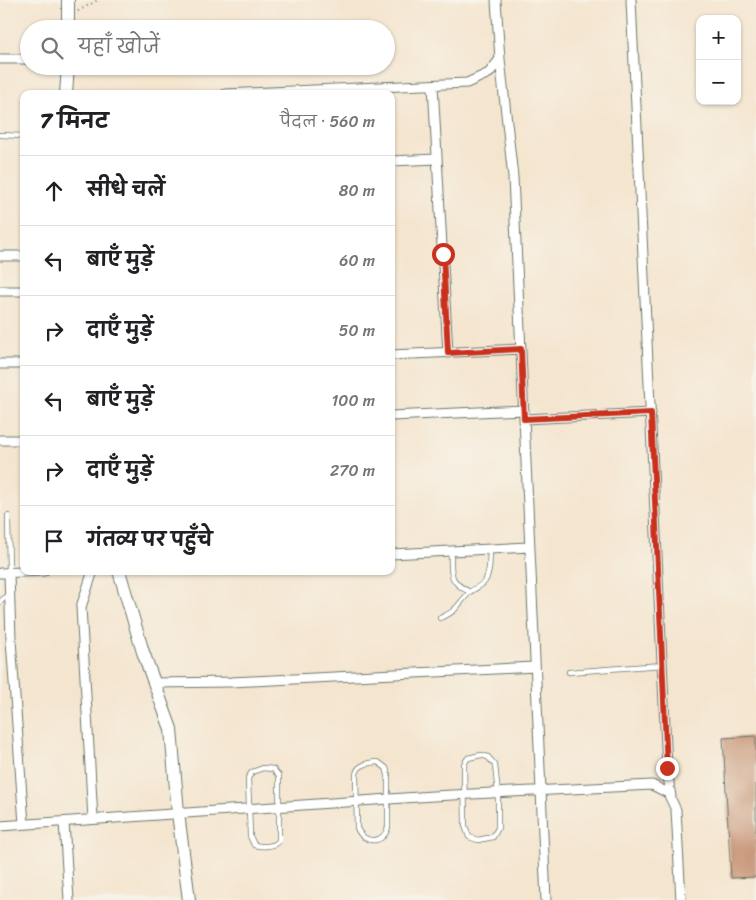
<!DOCTYPE html>
<html lang="hi">
<meta charset="utf-8">
<style>
body{margin:0;font-family:Sriracha,"Playpen Sans Deva",sans-serif;background:#f6f6f6;color:#202124}
.controls{position:absolute;right:15px;top:15px;display:grid;overflow:hidden;border-radius:10px;box-shadow:0 1px 4px #0004}
.controls button{width:45px;height:45px;display:grid;place-items:center;padding:0;border:0;border-bottom:1px solid #e0e0e0;background:#fff;color:#202124;font:25px sans-serif}
.stop{position:absolute;width:15px;height:15px;margin:-11px;border:4px solid #c8321e;border-radius:50%;background:#fff}
.stop.end{background:#c8321e;border-color:#fff;box-shadow:0 1px 5px #0008}
.list{margin:0;padding:0;list-style:none}
h2{display:flex;justify-content:space-between;align-items:center;height:65px;margin:0;padding:0 20px;font-size:21px}
h2 small{font-size:16px;font-weight:400;color:#757577}
.list li{display:grid;grid-template-columns:32px 1fr auto;gap:15px;align-items:center;box-sizing:border-box;height:70px;padding:0 20px;border-top:1px solid #e0e0e0}
.list b{display:block;font-size:19px;white-space:nowrap}
.list em{font-size:16px;font-style:normal;color:#757577}
.icon{flex:none;width:28px;height:28px;fill:none;stroke:currentColor;stroke-width:2;stroke-linecap:round;stroke-linejoin:round}
.map{position:relative;flex:none;width:756px;height:900px;overflow:hidden}
.search{position:absolute;background:#fff;box-shadow:0 1px 4px #0004;left:20px;top:20px;width:375px;height:55px;display:flex;align-items:center;gap:12px;box-sizing:border-box;padding:0 18px;border-radius:28px;color:#757577;font-size:19px}
.panel{position:absolute;background:#fff;box-shadow:0 1px 4px #0004;left:20px;top:90px;width:375px;height:485px;border-radius:10px}
.map>svg:first-child{display:block}
.building{fill:#c9997c}
.lines{fill:none;stroke-linecap:round;stroke-linejoin:round}
.lane-casing{stroke:#6a786a;stroke-width:6}
.street-casing{stroke:#6a786a;stroke-width:11}
.secondary-casing{stroke:#6a786a;stroke-width:14}
.path{stroke:#6a786a;stroke-width:2;stroke-dasharray:1 4;stroke-linecap:butt}
.lane{stroke:#fff;stroke-width:4.5}
.street{stroke:#fff;stroke-width:9}
.secondary{stroke:#fff;stroke-width:12}
.route{stroke:#c8321e;stroke-width:6}
</style>
<div class="map">
<svg width="756" height="900" viewBox="0 0 756 900">
<rect width="100%" height="100%" fill="#f7f3e8"/>
<filter id="ink" filterUnits="userSpaceOnUse"><feTurbulence type="fractalNoise" baseFrequency=".02" numOctaves="2"/><feDisplacementMap in="SourceGraphic" scale="10" xChannelSelector="R" yChannelSelector="G"/><feConvolveMatrix kernelMatrix="1 2 1 2 8 2 1 2 1" color-interpolation-filters="sRGB"/></filter>
<filter id="wash" filterUnits="userSpaceOnUse"><feTurbulence type="fractalNoise" baseFrequency=".0096" numOctaves="4" result="noise"/><feDisplacementMap in="SourceGraphic" scale="20" xChannelSelector="R" yChannelSelector="G"/><feGaussianBlur stdDeviation="1.12" result="paint"/><feColorMatrix in="noise" values="0 0 0 0 0 0 0 0 0 0 0 0 0 0 0 0 0 1.4 0 .05"/><feComposite in="paint" operator="in"/></filter>
<g filter="url(#wash)">
<rect width="100%" height="100%" fill="#f4e5cf"/>
<g id="blocks">
<path class="building" d="M756,736V877L731,878L723,738Z"/>
</g>
</g>
<g filter="url(#ink)">
<use href="#blocks" fill-opacity="0" stroke="#6a786a" stroke-width="1"/>
<g class="lines">
<defs>
<path id="lane" d="M0,135L24,136
M8,516L9,572
M451,551C451,573 448,582 470,592
M0,602L9,594
M440,618C458,611 457,605 469,593C474,588 482,586 485,581C491,572 489,559 490,549
M569,672L662,665
M481,755L488,757L495,765L498,794V828L493,837L478,840L469,837L465,826L464,764L468,758Z
M378,762L386,768L388,775V827C384,844 364,845 357,828L356,774C358,764 369,763 378,762Z
M263,768L273,769L279,776V841C273,847 262,847 254,845L250,836L248,778L252,772Z"/>
<path id="street" d="M496,0L500,59L513,177L546,900
M631,0L667,768L671,797
M0,59H29
M433,85L448,353
M225,94L467,83L489,73L500,59
M391,161L437,159
M0,256H24
M0,291H24
M391,355L521,349
M0,364H24
M391,416L524,410
M524,419L651,413
M0,440H24
M391,554L529,547
M0,573L44,571
M9,573L11,640L24,824
M154,683L231,682L535,667
M93,819L81,607L93,571
M64,822L69,900
M0,826L433,796L652,785L668,793L676,810L681,900"/>
<path id="secondary" d="M68,29V0
M66,94L68,66
M119,571L143,652L171,729L178,813L189,900"/>
</defs>
<use href="#lane" class="lane-casing"/>
<use href="#street" class="street-casing"/>
<use href="#secondary" class="secondary-casing"/>
<path class="path" d="M78,11L98,0"/>
<use href="#lane" class="lane"/>
<use href="#street" class="street"/>
<use href="#secondary" class="secondary"/>
</g>
</g>
<g class="lines" filter="url(#ink)">
<path class="route" d="M443,254L448,353L521,349L524,419L651,413L667,768"/>
</g>
</svg>
<div class="controls">
<button>+</button>
<button>−</button>
</div>
<div class="stop" style="left:443px;top:254px"></div>
<div class="stop end" style="left:667px;top:768px"></div>
<div class="search"><svg class="icon" aria-label="search" viewBox="0 0 24 24"><circle cx="10" cy="10" r="6"/><path d="M15 15l6 6"/></svg>यहाँ खोजें</div>
<section class="panel">
<h2>7 मिनट<small>पैदल · 560 m</small></h2>
<ul class="list">
<li><svg class="icon" aria-label="ahead" viewBox="0 0 24 24"><path d="M12 20V5M6 11l6-6 6 6"/></svg><div><b>सीधे चलें</b></div><em>80 m</em></li>
<li><svg class="icon" aria-label="left" viewBox="0 0 24 24"><path d="M17 20v-9H6M10 6l-5 5 5 5"/></svg><div><b>बाएँ मुड़ें</b></div><em>60 m</em></li>
<li><svg class="icon" aria-label="right" viewBox="0 0 24 24"><path d="M7 20v-9h11M14 6l5 5-5 5"/></svg><div><b>दाएँ मुड़ें</b></div><em>50 m</em></li>
<li><svg class="icon" aria-label="left" viewBox="0 0 24 24"><path d="M17 20v-9H6M10 6l-5 5 5 5"/></svg><div><b>बाएँ मुड़ें</b></div><em>100 m</em></li>
<li><svg class="icon" aria-label="right" viewBox="0 0 24 24"><path d="M7 20v-9h11M14 6l5 5-5 5"/></svg><div><b>दाएँ मुड़ें</b></div><em>270 m</em></li>
<li><svg class="icon" aria-label="arrive" viewBox="0 0 24 24"><path d="M6 21V4h12l-3 4 3 4H6"/></svg><div><b>गंतव्य पर पहुँचे</b></div></li>
</ul>
</section>
</div>
